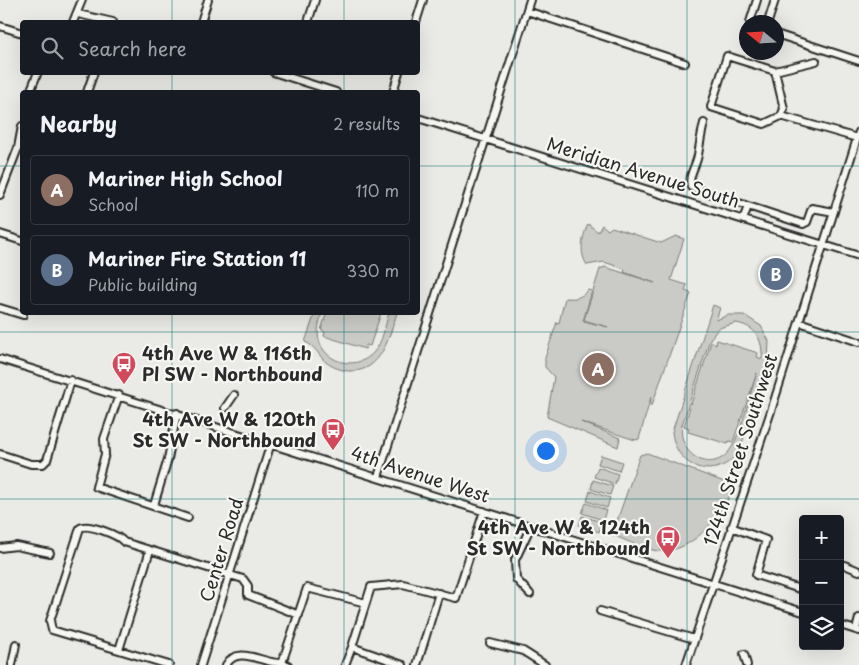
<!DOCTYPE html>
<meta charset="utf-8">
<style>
body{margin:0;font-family:"Playpen Sans",sans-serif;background:#20242c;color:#f1f3f6}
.controls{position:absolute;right:15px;bottom:15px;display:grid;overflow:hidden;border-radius:5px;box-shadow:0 5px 20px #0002}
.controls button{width:45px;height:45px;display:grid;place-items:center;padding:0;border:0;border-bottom:1px solid #363941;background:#171b24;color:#f1f3f6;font:25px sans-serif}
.compass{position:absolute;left:739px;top:15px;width:45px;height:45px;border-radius:50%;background:#171b24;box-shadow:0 5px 20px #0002;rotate:288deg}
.you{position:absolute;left:545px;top:450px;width:18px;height:18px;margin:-12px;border:4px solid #fff;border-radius:50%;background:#1a73e8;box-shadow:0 0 0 8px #1a73e833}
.badge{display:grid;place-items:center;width:32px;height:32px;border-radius:50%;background:#b45309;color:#fff;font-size:16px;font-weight:700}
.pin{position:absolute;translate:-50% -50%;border:2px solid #fff;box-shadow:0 1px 5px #0006}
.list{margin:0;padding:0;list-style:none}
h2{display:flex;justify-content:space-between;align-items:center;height:65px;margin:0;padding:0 20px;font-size:21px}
h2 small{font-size:16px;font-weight:400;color:#9ea1a6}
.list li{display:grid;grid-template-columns:32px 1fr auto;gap:15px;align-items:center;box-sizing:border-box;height:70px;margin:0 10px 10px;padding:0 10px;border:1px solid #363941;border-radius:5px}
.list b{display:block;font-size:19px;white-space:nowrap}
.list p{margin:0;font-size:16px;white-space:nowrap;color:#9ea1a6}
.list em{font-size:16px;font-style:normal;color:#9ea1a6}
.icon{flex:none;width:28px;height:28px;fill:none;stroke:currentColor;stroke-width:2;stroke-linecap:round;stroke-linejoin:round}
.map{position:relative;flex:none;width:859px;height:665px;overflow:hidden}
.search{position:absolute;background:#171b24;box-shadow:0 5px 20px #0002;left:20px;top:20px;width:400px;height:55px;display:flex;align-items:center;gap:12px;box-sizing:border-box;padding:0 18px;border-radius:5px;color:#9ea1a6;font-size:19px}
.panel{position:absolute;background:#171b24;box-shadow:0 5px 20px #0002;left:20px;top:90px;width:400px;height:225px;border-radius:5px}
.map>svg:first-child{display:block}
.green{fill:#cacac7;stroke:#7a7a79;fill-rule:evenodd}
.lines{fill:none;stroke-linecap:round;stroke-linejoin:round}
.minor-casing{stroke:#2b2b2b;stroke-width:10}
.minor{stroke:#f6f6f2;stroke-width:6}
.grid{fill:none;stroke:#0f766e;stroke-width:1;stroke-opacity:0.55}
.labels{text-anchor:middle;stroke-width:4.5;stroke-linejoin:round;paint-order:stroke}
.street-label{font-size:18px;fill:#2b2b2b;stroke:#f6f6f2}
.poi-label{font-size:18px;font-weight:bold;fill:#2b2b2b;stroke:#f6f6f2;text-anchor:end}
</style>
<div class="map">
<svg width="859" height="665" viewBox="0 0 859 665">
<rect width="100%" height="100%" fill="#eaeae6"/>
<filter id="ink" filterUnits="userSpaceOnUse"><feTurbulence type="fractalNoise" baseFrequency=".02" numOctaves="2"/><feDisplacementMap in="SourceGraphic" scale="10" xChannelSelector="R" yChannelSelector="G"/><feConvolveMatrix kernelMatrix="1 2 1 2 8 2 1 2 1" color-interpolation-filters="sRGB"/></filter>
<g filter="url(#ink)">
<path class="green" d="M588,224L598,232L602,225L608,230L612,227L661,243L676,236L684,239L671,280L687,285L685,291L691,293L652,405H650L651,397L639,439L635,440L581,422L620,438L618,447L547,417L554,377L545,367V358L557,322L559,323L565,298C576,299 581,298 588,290L592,291L583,321L608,327L584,320L600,269L605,267L655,283L624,272L625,269L604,262L587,265C579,253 582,237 588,224Z
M713,305L720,308L716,320L728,315H744L761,326L769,341L768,361L740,450C718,483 676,470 672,432ZM736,323C756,326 763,340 762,359L757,357L758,353L717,340L716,344L711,342L684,426L689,428L688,432L728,444L729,441L733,442L757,373C750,393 741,435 730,450C711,476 677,454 682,425L710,339L719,328Z
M327,312L381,313L370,346L366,345L365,349L324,336L325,332L321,330Z
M315,313H322C319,323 316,332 320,343C328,365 359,370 374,352C383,342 385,325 389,313H397C389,336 382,373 349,371C341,370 334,368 327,363C319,357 316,346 305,342Z
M647,453L735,486C721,513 698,549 664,551C647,552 627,540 612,535L640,455Z
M601,455L622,462L619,471L598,464Z
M598,467L618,474L615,484L594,477Z
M593,480L613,486L610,495L591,489Z
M590,491L610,498L607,508L587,501Z
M586,503L606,510L603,520L582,513Z
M582,516L602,522L599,532L579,525Z"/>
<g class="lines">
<defs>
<path id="minor" d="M527,11L685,63
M78,14L113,22
M73,22L82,0
M201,22L208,0
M308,22L315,0
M416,22L423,0
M750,22L757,0
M768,22L775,0
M0,26L22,33
M776,34L859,61
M775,71L816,61
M273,72L336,92
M30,92L38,72
M87,92L94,72
M393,92L399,72
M781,116L784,109L775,71L727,56L711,107L764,124L781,116L857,138
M418,118L859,256
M704,123C701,135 700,143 698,155C696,167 688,174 691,187L748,206
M0,195L18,148L22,126
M743,220L748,206L803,224L807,222L812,208L834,212
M0,234L22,241
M0,308L23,315
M799,322L859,342
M0,359L803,612
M119,395L104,439L105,454L96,487L188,518
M225,408L234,395
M0,454L31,464H43L47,460L71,380
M378,477L530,0
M154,505L168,459L177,413
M731,527L766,540L756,575L803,590
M0,548L16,546L50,553
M840,563L859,571
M530,594L516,579L515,560L531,526
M600,611L694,639
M840,625L859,631
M856,630L859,618
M490,643L523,651L545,665
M119,650L150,550
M744,654L747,665
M12,665L16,644
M169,665L52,630L50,621L80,528C88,523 118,535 124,542L243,579L248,586V595L299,615
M201,665L271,443
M226,665C238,644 265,665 282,663
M288,665L282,663L307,588L366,603
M345,665L352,647
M403,665L352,647L371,587L403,584L456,598L484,511
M417,665L439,593
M686,665L771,411L859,132"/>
</defs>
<use href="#minor" class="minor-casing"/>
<use href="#minor" class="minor"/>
</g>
</g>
<path class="grid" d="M172,0V22M344,0V22M515,0V665M687,0V665M172,72V92M344,72V92M0,166H22M418,166H859M172,312V665M344,312V665M0,332H859M0,499H859"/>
<defs>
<symbol id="bus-pin" viewBox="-11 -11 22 30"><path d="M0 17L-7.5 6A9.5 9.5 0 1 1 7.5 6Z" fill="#d1495b" stroke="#f6f6f2"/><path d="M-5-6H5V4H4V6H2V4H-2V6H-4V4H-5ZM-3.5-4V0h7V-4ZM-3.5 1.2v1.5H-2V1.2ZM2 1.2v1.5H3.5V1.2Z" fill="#fff"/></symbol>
</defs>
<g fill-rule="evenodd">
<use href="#bus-pin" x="110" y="350" width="28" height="38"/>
<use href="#bus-pin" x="319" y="416" width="28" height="38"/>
<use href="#bus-pin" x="654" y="524" width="28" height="38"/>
</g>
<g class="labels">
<g class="street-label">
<text transform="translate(643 173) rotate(17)" y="6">Meridian Avenue South</text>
<text transform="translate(741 450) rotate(-72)" y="6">124th Street Southwest</text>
<text transform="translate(420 475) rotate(18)" y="6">4th Avenue West</text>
<text transform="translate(222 550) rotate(-73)" y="6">Center Road</text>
</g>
<g class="poi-label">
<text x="142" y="360" text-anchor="start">4th Ave W &amp; 116th<tspan x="142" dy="21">Pl SW - Northbound</tspan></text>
<text x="316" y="426">4th Ave W &amp; 120th<tspan x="316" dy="21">St SW - Northbound</tspan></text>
<text x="650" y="534">4th Ave W &amp; 124th<tspan x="650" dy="21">St SW - Northbound</tspan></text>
</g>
</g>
</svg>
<div class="controls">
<button>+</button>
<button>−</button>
<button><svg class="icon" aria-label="layers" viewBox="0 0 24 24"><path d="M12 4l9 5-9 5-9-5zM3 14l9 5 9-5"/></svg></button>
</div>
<svg class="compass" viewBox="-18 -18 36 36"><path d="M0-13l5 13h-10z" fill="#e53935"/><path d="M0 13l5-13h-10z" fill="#9ea1a6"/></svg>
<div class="you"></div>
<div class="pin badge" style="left:598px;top:369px;background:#8d6e63">A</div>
<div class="pin badge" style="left:776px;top:274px;background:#5c6f8a">B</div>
<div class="search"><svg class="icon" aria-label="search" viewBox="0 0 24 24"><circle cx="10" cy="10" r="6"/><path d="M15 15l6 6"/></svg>Search here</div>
<section class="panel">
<h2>Nearby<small>2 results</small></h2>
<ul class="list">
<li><span class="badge" style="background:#8d6e63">A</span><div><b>Mariner High School</b><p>School</p></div><em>110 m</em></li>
<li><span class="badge" style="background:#5c6f8a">B</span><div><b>Mariner Fire Station 11</b><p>Public building</p></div><em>330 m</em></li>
</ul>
</section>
</div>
